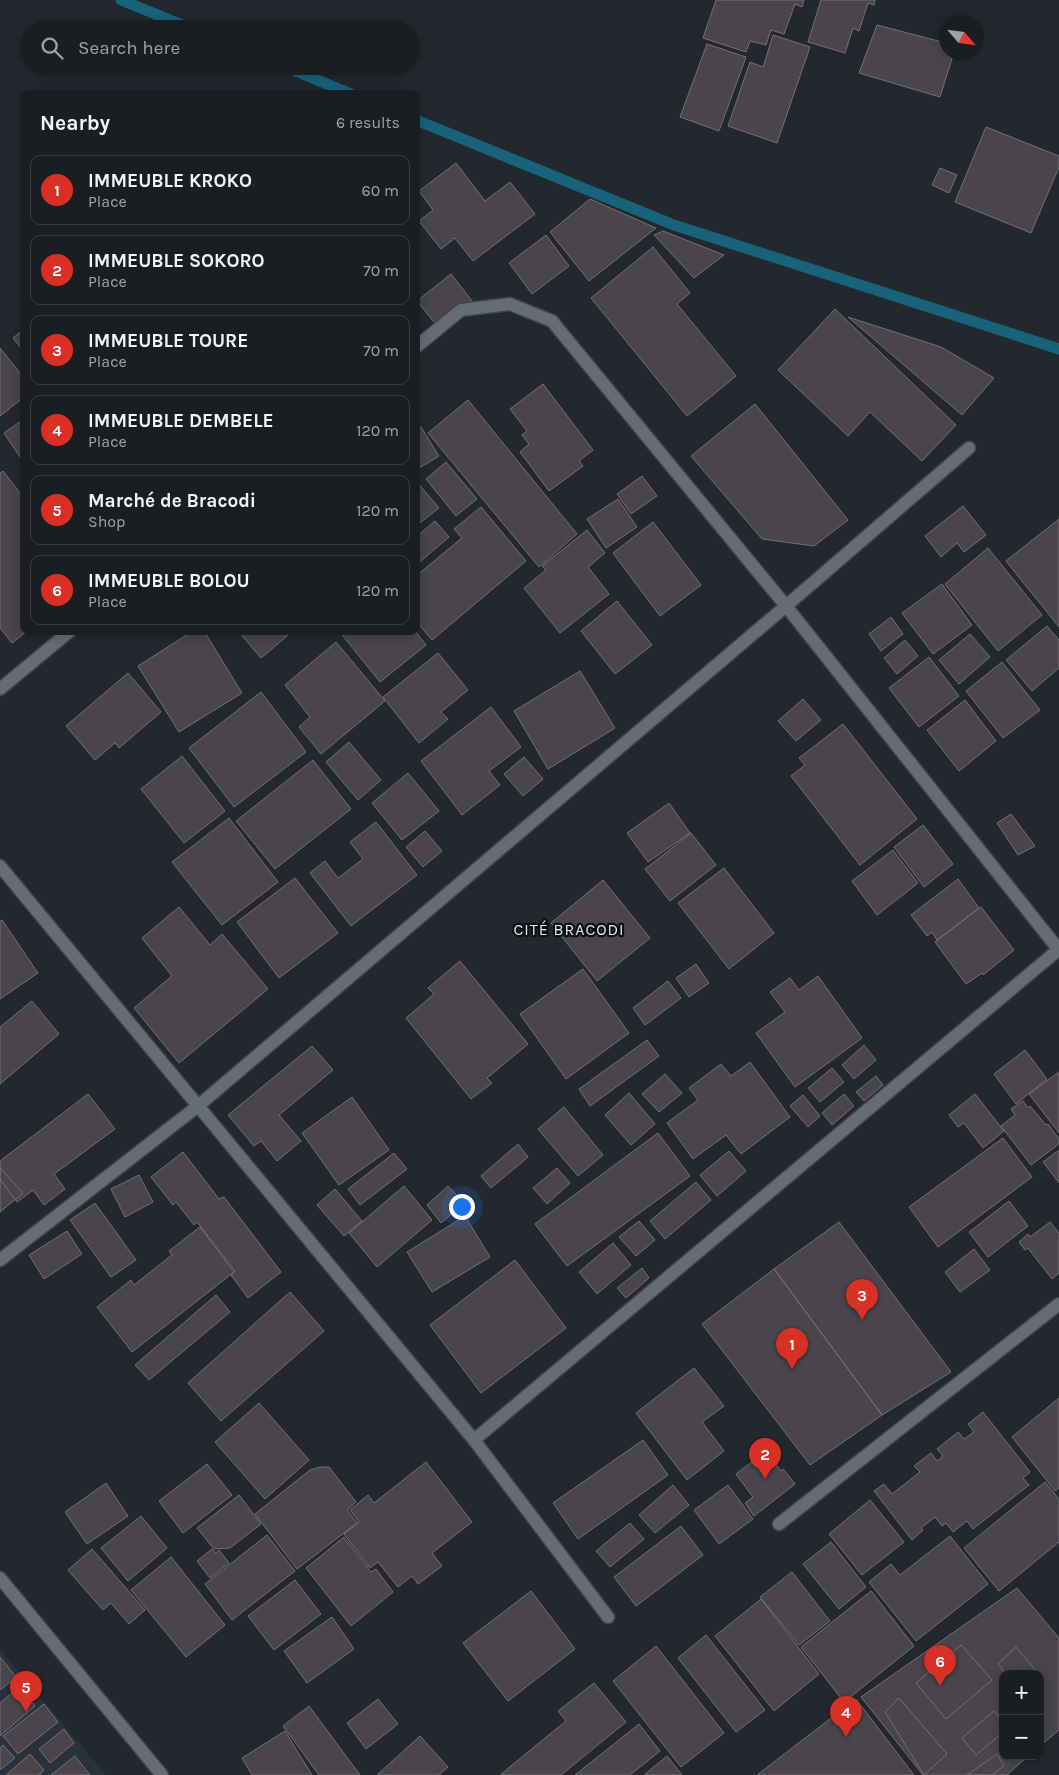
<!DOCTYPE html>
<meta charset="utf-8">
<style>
body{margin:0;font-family:Karla,sans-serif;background:#23272a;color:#f1f3f6}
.controls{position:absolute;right:15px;bottom:15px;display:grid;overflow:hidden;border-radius:10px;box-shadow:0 2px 12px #0003}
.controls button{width:45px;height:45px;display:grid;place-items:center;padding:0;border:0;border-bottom:1px solid #383c40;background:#1a1e22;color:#f1f3f6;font:25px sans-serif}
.compass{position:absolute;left:939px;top:15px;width:45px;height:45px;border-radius:50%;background:#1a1e22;box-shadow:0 2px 12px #0003;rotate:118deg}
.you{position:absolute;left:461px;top:1206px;width:18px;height:18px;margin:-12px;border:4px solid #fff;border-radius:50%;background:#1a73e8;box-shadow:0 0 0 8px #1a73e833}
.badge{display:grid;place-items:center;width:32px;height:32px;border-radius:50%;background:#d93025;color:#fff;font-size:16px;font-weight:700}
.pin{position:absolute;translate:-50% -41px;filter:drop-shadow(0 1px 2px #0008)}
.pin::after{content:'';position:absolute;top:26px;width:18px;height:15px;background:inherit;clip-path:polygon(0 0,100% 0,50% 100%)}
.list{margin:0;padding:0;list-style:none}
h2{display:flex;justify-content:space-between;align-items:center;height:65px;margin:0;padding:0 20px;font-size:21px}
h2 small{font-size:16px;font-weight:400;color:#9fa2a5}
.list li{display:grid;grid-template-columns:32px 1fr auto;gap:15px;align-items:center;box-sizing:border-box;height:70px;margin:0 10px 10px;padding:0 10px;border:1px solid #383c40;border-radius:10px}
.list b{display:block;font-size:19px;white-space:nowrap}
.list p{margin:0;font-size:16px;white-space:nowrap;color:#9fa2a5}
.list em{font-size:16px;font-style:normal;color:#9fa2a5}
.icon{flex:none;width:28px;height:28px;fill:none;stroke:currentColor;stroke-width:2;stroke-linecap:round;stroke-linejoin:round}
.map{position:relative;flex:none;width:1059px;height:1775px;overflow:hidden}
.search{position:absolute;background:#1a1e22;box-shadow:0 2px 12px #0003;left:20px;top:20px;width:400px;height:55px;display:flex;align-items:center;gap:12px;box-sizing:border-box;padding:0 18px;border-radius:28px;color:#9fa2a5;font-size:19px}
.panel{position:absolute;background:#1a1e22;box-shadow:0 2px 12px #0003;left:20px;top:90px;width:400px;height:545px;border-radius:10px}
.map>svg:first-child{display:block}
.built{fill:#27323d}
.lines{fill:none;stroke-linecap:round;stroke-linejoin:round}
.stream{stroke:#18637a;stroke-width:11}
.building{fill:#4a444b;stroke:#756f76}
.street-casing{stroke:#40444a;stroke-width:15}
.street{stroke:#656c73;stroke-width:12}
.labels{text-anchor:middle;stroke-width:4.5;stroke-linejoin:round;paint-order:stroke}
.neighbourhood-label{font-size:16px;letter-spacing:1px;fill:#e6eaee;stroke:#0d1013}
</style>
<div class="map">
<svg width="1059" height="1775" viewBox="0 0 1059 1775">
<rect width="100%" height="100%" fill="#22282e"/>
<path class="built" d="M0,1649L106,1775H0Z"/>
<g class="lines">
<path class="stream" d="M121,0L192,29
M284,66L351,94
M416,120L674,225L1059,349"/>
</g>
<path class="building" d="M716,0H804L802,7L795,4L784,34L771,30L766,45L750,41L746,52L703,38Z
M821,0H875L874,5L868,3L859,31L853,28L845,53L808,42Z
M877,25L946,43V52H954L940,97L859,73Z
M773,35L810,47L777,143L728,126L750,62L763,67Z
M707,44L746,57L719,131L680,117Z
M986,127L1059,156V167L1031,233L955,202Z
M456,163L485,201L510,182L535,214L473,261L455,238L441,249L419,221L433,210L419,191Z
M940,168L957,175L949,193L932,185Z
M590,199L656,228L589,281L550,232Z
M663,231L724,255L694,278L654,235Z
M546,235L569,266L532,294L509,263Z
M653,247L690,293L677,304L736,376L687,416L591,298Z
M451,274L472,301L438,327L417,301Z
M835,309L956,425L922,461L870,412L848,436L778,370Z
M848,317L941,347L994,378L962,415Z
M24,329V352L13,338Z
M0,348L24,378V397L0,416Z
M543,384L593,450L579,461L583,466L549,491L520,452L529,444L522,435L527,431L510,409Z
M468,400L577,534L539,567L428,433Z
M755,404L848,520L814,546L762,539L691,456Z
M24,419V463L4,433Z
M421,427L439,456L416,470V430Z
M446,462L477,499L456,516L426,479Z
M3,471L24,498V631H27L12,643L0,628V473Z
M642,476L657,496L631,514L617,494Z
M416,481L439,508L416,526Z
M618,499L637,527L606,548L587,519Z
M963,506L986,535L964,552L957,543L941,557L925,536Z
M481,507L526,561L432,640L416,621V576L462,538L454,529Z
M1059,519V627L1006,561Z
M435,521L449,537L416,565V537Z
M653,522L701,585L660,616L613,553Z
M587,530L605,553L588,567L609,594L560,633L524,588L546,570L542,566Z
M988,548L1042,615L998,651L945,584Z
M942,584L972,625L933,654L902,613Z
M617,601L652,645L615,674L581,631Z
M891,617L903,634L881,651L869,634Z
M1047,626L1059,640V668L1032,691L1006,660Z
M193,631H204L242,693L179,732L138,666Z
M238,631H293L261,658Z
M339,631H415L426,645L380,682Z
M970,634L990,657L959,684L939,660Z
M905,640L918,656L897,674L884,658Z
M336,642L385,701L321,754L299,727L310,717L285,685Z
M438,653L468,690L441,712L448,719L419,743L383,697Z
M929,657L959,696L919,727L889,688Z
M1002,662L1040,710L1003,738L966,691Z
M580,671L615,728L548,769L514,711Z
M128,673L161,712L119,748L115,743L95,760L66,726Z
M261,692L306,752L234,807L189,748Z
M803,699L821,720L796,741L778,721Z
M965,700L996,741L959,771L927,730Z
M491,707L521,747L489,771L500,785L462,815L421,761Z
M843,724L917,819L860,865L791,776L805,765L799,758Z
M349,742L381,780L358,800L326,762Z
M182,756L225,811L184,843L141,789Z
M524,757L543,779L523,796L504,774Z
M313,760L351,809L275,869L236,821Z
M408,773L439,811L402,840L372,803Z
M669,803L690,833L648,862L627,833Z
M1011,814L1035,846L1018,855L997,823Z
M229,818L278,882L222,925L172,862Z
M376,822L417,875L351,926L310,873L325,861L338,878L363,859L350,842Z
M923,825L953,864L924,887L894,847Z
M425,831L442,851L423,867L406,847Z
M691,833L716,865L670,901L645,869Z
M893,850L918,883L877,915L852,881Z
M724,868L774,933L729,969L678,903Z
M295,878L338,933L279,978L237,922Z
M958,879L979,908L937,940L932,932L927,936L911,915Z
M603,880L650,938L597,981L551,923Z
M179,907L210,945L222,934L268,989L179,1063L134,1008L172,976L142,938Z
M981,907L1014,950L983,975L982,973L966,984L935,942Z
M2,920L38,973L0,999V921Z
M460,961L528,1044L487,1078L492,1083L471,1099L406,1018L434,994L428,988Z
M696,964L709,983L689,997L676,978Z
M583,969L629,1033L566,1079L520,1014Z
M818,976L862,1038L795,1087L756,1033L785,1012L770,992L790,978L799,990Z
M668,981L681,998L645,1025L633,1008Z
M32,1001L59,1034L0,1084V1027Z
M647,1040L659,1056L590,1106L579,1089Z
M864,1045L876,1060L854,1079L842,1065Z
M312,1046L333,1070L279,1115L301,1141L277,1161L261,1141L254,1146L228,1115Z
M1025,1050L1047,1079L1016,1104L994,1074Z
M750,1062L790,1117L741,1154L726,1135L693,1159L667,1123L698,1100L689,1088L721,1064L731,1076Z
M832,1068L844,1082L820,1102L808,1088Z
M1059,1072V1133L1029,1094Z
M665,1074L682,1093L659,1112L642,1094Z
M876,1076L883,1085L864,1101L856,1092Z
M629,1093L655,1124L631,1145L605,1115Z
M88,1094L115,1129L54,1174L65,1189L44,1205L33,1190L17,1202L0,1179V1161Z
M844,1094L854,1106L832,1125L822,1113Z
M975,1094L1004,1131L983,1148L964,1123L958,1127L949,1115Z
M803,1095L820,1116L808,1127L790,1106Z
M352,1097L389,1150L339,1185L302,1133Z
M1023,1101L1028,1108L1030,1106L1046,1125L1048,1124L1059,1139V1144L1031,1165L1001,1126L1015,1115L1011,1109Z
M564,1107L603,1155L578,1176L538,1129Z
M658,1133L690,1176L567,1266L535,1224Z
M1003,1138L1032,1177L938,1247L909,1207Z
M518,1144L528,1157L491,1188L481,1176Z
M1059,1150V1183L1043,1162Z
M729,1151L746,1171L717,1196L700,1175Z
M183,1152L219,1199L224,1197L281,1272L248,1298L231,1275L235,1271L197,1222L194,1225L176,1202L173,1205L151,1177Z
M394,1153L407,1169L360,1205L348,1189Z
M0,1168L23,1193L0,1212Z
M557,1168L570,1183L547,1204L533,1188Z
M139,1175L153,1202L125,1217L111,1189Z
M696,1182L711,1200L665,1239L650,1221Z
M404,1186L432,1220L377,1267L349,1233Z
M448,1186L464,1203L441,1223L427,1205Z
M335,1189L362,1221L344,1236L317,1205Z
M1009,1201L1028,1226L988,1257L969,1232Z
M95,1203L136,1260L111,1277L70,1220Z
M465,1216L490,1257L432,1292L407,1252Z
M639,1221L655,1240L636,1256L619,1237Z
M839,1222L951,1372L882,1415L774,1269Z
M1050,1222L1059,1233V1273L1052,1279L1028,1248L1025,1250L1019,1242L1028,1234L1030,1237Z
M200,1227L234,1272L132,1352L97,1307L131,1280L134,1285L172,1255L169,1251Z
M67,1231L82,1254L44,1279L29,1255Z
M613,1243L631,1265L597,1294L579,1272Z
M974,1249L990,1270L960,1292L945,1272Z
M515,1260L566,1328L481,1393L430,1325Z
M642,1268L649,1278L626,1298L617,1288Z
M774,1269L882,1415L810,1465L702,1324Z
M290,1292L324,1331L221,1421L188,1383Z
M216,1295L230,1312L149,1380L135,1365Z
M694,1368L724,1406L702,1422L724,1451L687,1480L636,1413Z
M1059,1398V1488L1055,1491L1012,1437Z
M259,1403L309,1460L265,1499L215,1442Z
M983,1412L1030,1472L1023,1478L1029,1485L973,1529L967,1521L953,1532L946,1523L942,1526L935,1517L921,1528L923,1530L912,1540L874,1491L884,1484L892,1494L920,1472L914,1466L931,1453L937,1461L943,1456L937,1449L958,1432L964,1439L974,1432L968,1424Z
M643,1440L668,1475L578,1539L553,1503Z
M766,1451L781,1471L783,1469L795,1484L754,1516L745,1503L753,1497L736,1474Z
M426,1462L472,1522L432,1553L442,1566L418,1584L412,1576L398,1587L378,1562L370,1568L344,1534L359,1522L350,1510L368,1495L374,1503Z
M207,1464L232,1495L183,1533L159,1501Z
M320,1467H329L356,1502L347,1510L357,1523L297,1569L255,1514L310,1470Z
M1045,1482L1059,1499V1542L999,1591L964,1548Z
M106,1483L128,1516L87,1544L65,1512Z
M673,1485L689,1505L655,1533L639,1515Z
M728,1485L753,1519L719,1544L694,1510Z
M239,1495L261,1524L230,1548L214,1549L197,1528Z
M870,1500L904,1542L862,1575L829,1534Z
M141,1516L167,1548L128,1581L101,1548Z
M630,1523L644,1539L610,1567L596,1551Z
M681,1526L703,1555L636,1606L614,1577Z
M267,1535L295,1571L232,1620L205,1584Z
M950,1536L988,1584L916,1641L869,1582L891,1564L900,1575Z
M344,1537L371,1572L376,1569L393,1592L351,1626L306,1568Z
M831,1542L866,1587L839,1609L803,1564Z
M92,1549L145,1610L129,1624L111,1603L103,1610L68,1570Z
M212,1549L216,1553L219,1550L229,1563L210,1578L197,1561Z
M171,1557L225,1625L186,1657L131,1590Z
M792,1572L830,1621L799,1645L760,1597Z
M295,1580L321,1614L274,1650L248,1616Z
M1017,1588L1059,1638V1730L1040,1746V1674H1003V1756H1028L1007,1775H923L861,1697Z
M531,1591L575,1649L508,1701L463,1643Z
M871,1591L914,1646L844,1702L801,1647Z
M761,1599L819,1674L774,1711L715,1636Z
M332,1617L354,1649L307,1683L284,1651Z
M706,1635L765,1710L736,1732L678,1658Z
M961,1645L992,1680L946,1719L916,1683Z
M656,1646L724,1733L681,1767L613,1681Z
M1016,1647L1038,1673L1037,1674H1006L998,1664Z
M0,1657L16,1677L0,1690Z
M594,1683L626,1722L561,1775H500L566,1721L558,1711Z
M19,1687L35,1706L0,1736V1703Z
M899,1698L947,1754L924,1775L885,1712Z
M378,1699L398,1724L366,1749L347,1723Z
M856,1699L914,1775H757Z
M44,1704L58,1722L18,1754L3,1736Z
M309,1706L360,1775H319L283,1726Z
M994,1711L1003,1722V1732L976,1755L962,1738Z
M639,1724L660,1751L630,1775H575Z
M64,1729L74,1743L50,1763L39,1749Z
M285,1731L312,1775H252L242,1758Z
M420,1736L448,1767L439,1775H377Z
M3,1745L15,1758L0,1770V1748Z
M30,1754L44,1770L39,1775H6Z
M997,1754L1004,1766L992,1775H967Z
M75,1756L90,1775H51Z
M667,1756L682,1775H644Z"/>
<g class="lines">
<defs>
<path id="street" d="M416,347L461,310L510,304L552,321L786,606L1059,950
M0,689L70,631
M0,866L474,1440L608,1617
M0,1260L198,1106L786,606L969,448
M474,1440L1058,950
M779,1524L1059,1304
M0,1578L162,1775"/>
</defs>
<use href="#street" class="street-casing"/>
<use href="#street" class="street"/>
</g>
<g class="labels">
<g class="neighbourhood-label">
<text x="569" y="935">CITÉ BRACODI</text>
</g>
</g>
</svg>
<div class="controls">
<button>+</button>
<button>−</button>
</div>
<svg class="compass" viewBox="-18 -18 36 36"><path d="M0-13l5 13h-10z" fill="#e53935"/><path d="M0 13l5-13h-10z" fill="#9fa2a5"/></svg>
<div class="you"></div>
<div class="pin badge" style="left:792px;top:1369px">1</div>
<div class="pin badge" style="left:765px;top:1479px">2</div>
<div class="pin badge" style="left:862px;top:1320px">3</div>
<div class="pin badge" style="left:846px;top:1737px">4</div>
<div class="pin badge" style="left:26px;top:1712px">5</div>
<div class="pin badge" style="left:940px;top:1686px">6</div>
<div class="search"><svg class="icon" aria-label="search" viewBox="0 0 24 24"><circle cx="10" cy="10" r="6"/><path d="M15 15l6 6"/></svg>Search here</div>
<section class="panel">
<h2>Nearby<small>6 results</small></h2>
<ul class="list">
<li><span class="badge">1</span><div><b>IMMEUBLE KROKO</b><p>Place</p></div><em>60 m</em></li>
<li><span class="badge">2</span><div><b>IMMEUBLE SOKORO</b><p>Place</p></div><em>70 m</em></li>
<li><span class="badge">3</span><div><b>IMMEUBLE TOURE</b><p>Place</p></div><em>70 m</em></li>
<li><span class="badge">4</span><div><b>IMMEUBLE DEMBELE</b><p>Place</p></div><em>120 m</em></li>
<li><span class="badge">5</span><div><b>Marché de Bracodi</b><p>Shop</p></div><em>120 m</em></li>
<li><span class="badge">6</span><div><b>IMMEUBLE BOLOU</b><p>Place</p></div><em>120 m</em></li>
</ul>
</section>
</div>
